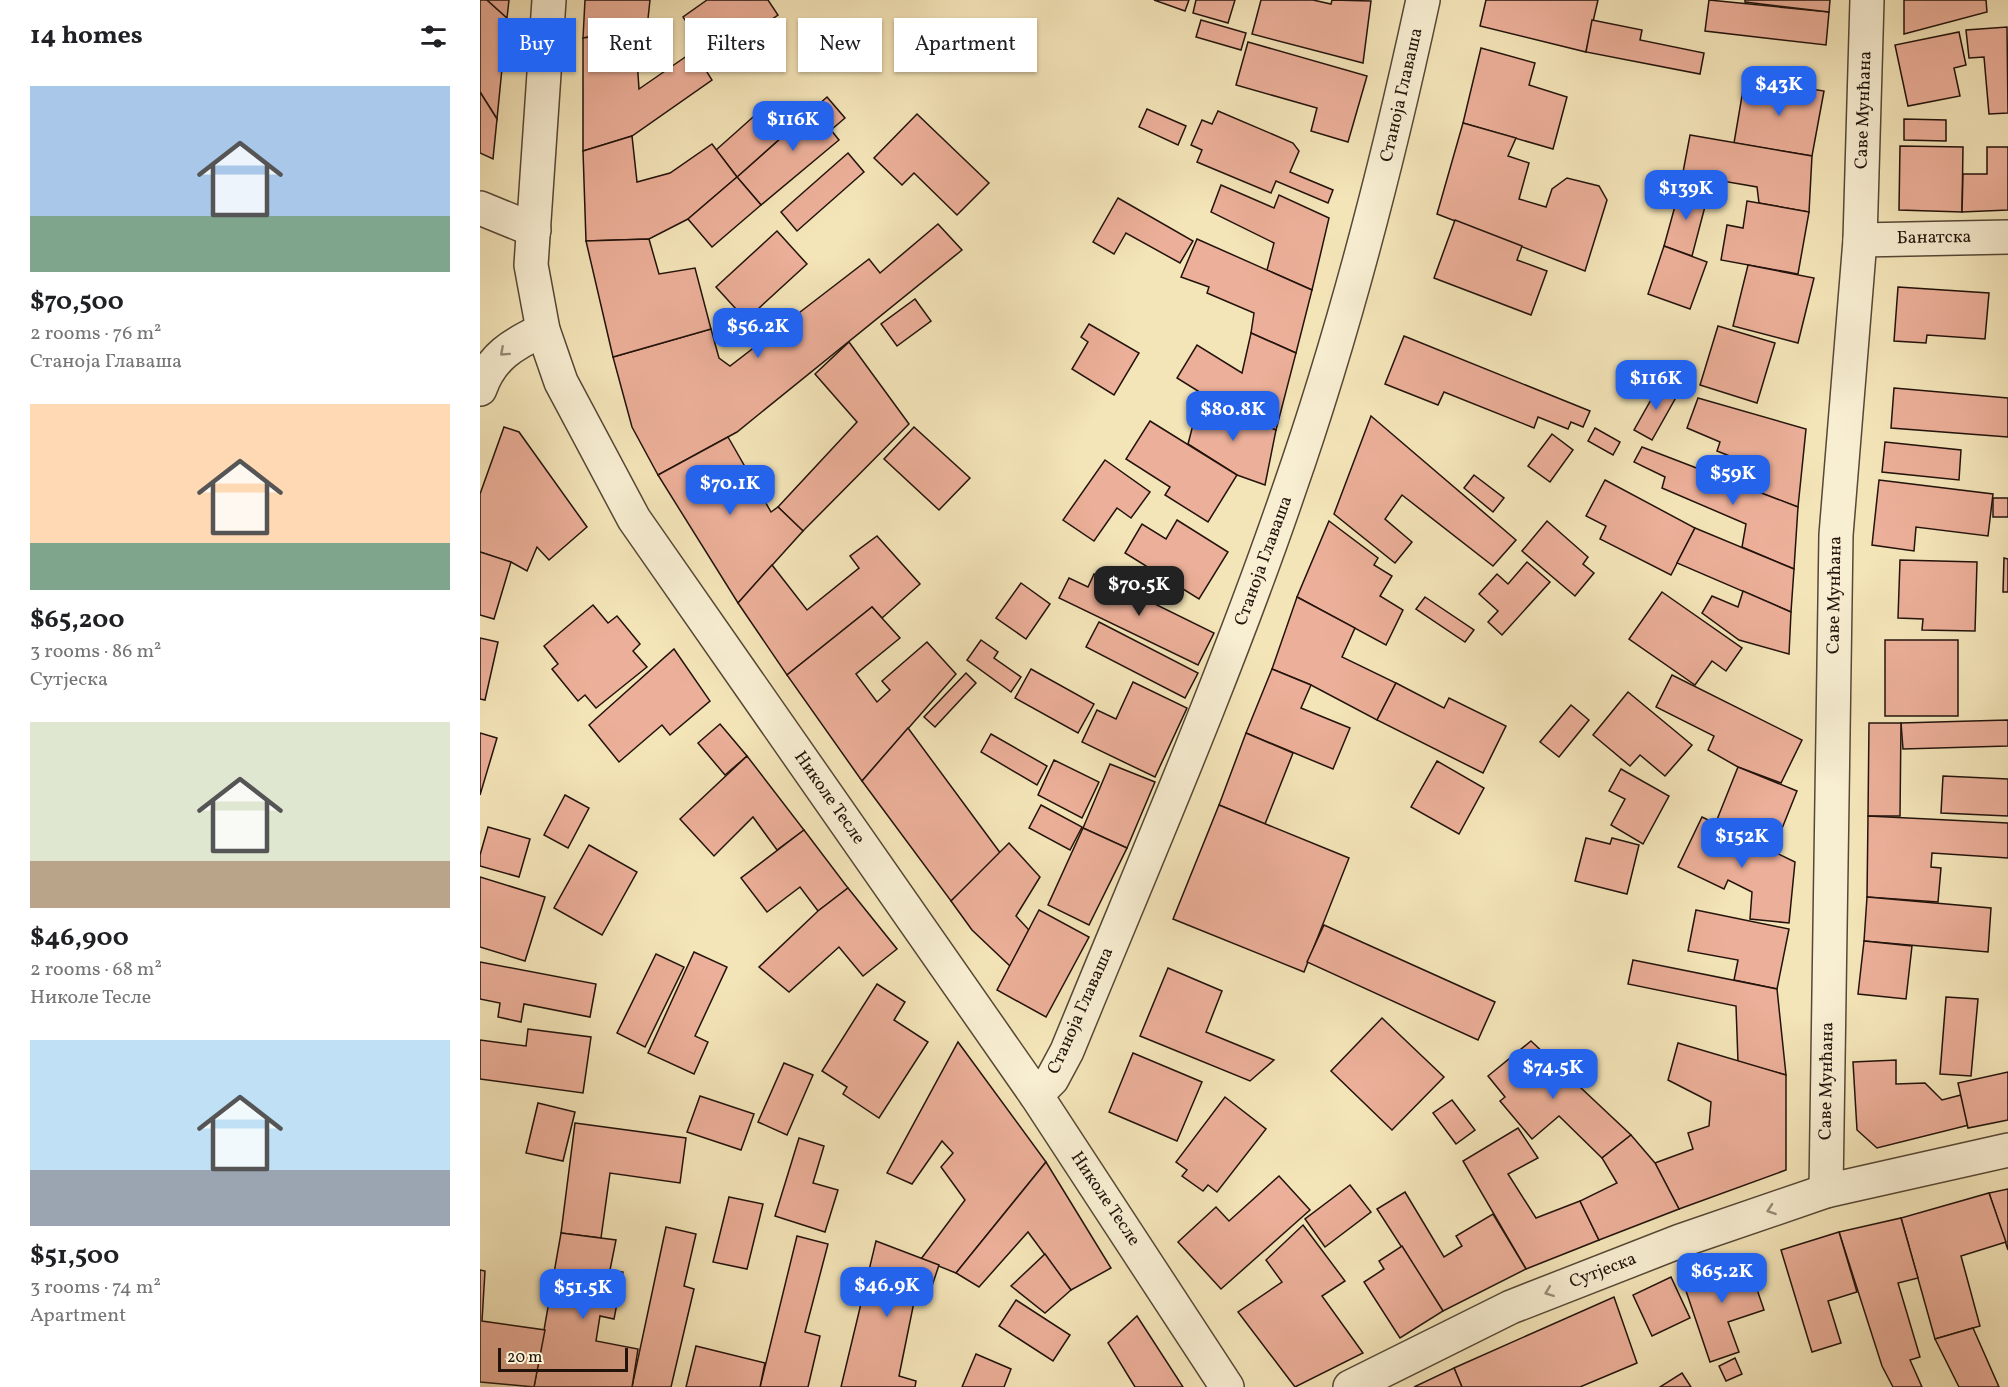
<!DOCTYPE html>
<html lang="en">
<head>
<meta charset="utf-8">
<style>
  body { margin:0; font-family:Vollkorn,serif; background:#f2f2f2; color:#202124; height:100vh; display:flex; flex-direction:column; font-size:22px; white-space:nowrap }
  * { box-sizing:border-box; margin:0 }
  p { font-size:20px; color:#757577 }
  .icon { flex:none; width:33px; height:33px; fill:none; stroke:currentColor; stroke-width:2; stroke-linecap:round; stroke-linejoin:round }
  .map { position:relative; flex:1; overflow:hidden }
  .details { display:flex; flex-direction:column; background:#fff; width:480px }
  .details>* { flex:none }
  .hud { position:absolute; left:18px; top:18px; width:570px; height:54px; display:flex; gap:12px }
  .scale { position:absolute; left:18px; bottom:15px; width:130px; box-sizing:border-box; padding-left:6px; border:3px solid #22130b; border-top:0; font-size:16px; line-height:21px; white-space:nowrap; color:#22130b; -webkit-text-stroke:4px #f8eed2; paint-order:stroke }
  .price { position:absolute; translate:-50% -51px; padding:0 14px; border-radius:12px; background:#2563eb; color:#fff; font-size:20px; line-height:39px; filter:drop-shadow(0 2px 3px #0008) }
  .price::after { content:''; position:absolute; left:50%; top:36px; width:18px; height:14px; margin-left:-9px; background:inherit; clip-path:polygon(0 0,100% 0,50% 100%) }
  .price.on { background:#222; color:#fff }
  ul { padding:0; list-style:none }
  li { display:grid; align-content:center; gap:12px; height:318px; padding:0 30px }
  li span { display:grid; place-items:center; height:186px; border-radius:0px; color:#555 }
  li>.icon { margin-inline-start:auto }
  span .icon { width:108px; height:108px; fill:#fffc; stroke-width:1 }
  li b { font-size:26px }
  h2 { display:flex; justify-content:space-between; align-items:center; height:72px; padding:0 30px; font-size:26px }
  .pill { padding:0 21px; border-radius:0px; background:#fff; box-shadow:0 2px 4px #0004; font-size:21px; line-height:54px }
  .pill.on { background:#2563eb; color:#fff }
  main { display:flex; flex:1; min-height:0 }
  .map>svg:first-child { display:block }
  .building { fill:#ecaf99; stroke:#22130b; stroke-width:1.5 }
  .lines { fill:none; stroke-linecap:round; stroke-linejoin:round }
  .minor-casing { stroke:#564836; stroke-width:36 }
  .minor { stroke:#f8eed2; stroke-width:33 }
  .oneway { stroke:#988b78 }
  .labels { text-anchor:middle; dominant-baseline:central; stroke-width:5; stroke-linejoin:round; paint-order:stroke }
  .street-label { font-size:18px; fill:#22130b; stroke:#f8eed2 }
</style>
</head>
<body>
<main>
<section class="details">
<h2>14 homes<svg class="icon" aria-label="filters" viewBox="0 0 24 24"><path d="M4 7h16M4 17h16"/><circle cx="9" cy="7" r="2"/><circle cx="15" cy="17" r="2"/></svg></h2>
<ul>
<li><span style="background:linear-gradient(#a9c7e8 70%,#7fa58c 0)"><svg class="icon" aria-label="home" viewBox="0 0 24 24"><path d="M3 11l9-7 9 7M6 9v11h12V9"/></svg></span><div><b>$70,500</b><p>2 rooms · 76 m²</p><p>Станоја Главаша</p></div></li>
<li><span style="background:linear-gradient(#ffd9b3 75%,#7fa58c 0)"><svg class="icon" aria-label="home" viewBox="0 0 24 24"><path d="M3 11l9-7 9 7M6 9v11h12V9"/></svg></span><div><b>$65,200</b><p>3 rooms · 86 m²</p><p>Сутјеска</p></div></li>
<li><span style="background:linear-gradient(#dfe7d0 75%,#b9a48a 0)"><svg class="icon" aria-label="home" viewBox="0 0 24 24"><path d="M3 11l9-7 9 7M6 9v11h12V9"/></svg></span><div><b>$46,900</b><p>2 rooms · 68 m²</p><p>Николе Тесле</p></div></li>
<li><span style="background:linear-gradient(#bfe0f5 70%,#9aa5b1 0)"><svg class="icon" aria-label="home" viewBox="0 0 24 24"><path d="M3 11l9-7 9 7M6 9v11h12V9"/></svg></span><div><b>$51,500</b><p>3 rooms · 74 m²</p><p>Apartment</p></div></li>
</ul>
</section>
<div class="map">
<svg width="1528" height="1387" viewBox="0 0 1528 1387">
  <rect width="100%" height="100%" fill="#f4e5b9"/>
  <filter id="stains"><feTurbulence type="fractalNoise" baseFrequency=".00333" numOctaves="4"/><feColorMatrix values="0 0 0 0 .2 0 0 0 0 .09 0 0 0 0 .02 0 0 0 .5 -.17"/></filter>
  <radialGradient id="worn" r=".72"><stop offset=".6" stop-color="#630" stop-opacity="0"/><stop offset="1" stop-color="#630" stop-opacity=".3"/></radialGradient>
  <g class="building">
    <path d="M0,0H7L27,18L17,119L0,92Z"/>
    <path d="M7,0H29L27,18Z"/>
    <path d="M105,0H170L167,28L103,38Z"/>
    <path d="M227,0H288L298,15L232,60L203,17Z"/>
    <path d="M674,0H709L705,11Z"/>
    <path d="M716,0H755L748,23L713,13Z"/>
    <path d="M781,0H833L851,4L852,0L891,1L883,63L772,34Z"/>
    <path d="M1006,0H1118L1106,52L1000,26Z"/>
    <path d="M1229,0L1349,12L1346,45L1225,31Z"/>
    <path d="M1265,0H1350L1349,12L1265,2Z"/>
    <path d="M1424,0H1506L1507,12L1424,34Z"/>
    <path d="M721,20L766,33L761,50L716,37Z"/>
    <path d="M1112,20L1162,30L1160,40L1224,53L1220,74L1106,52Z"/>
    <path d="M1527,27L1528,113L1509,114L1504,57L1489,58L1486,30Z"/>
    <path d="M155,30L159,89L214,51L232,80L152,136L103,151V38Z"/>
    <path d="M1479,32L1486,65L1474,68L1480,96L1428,106L1415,45Z"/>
    <path d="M768,42L887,76L868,142L831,131L837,108L756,85Z"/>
    <path d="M1001,48L1055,63L1049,85L1087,97L1073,149L983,123Z"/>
    <path d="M1265,78L1344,91L1332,156L1254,143Z"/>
    <path d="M0,92L17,119L13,159L0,153Z"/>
    <path d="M347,97L365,118L351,130L359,140L281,205L257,177Z"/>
    <path d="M282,109L303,136L257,177L236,150Z"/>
    <path d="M667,109L706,126L698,145L659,127Z"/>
    <path d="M738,111L813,143L819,151L810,172L853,190L848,203L796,181L791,193L717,162L722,150L711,145L722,120L732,124Z"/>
    <path d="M437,114L509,183L477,215L434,173L422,185L394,158Z"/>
    <path d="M1424,119L1466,120V141L1424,140Z"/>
    <path d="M983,123L1036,138L1028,156L1049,163L1039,199L1066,207L1072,189L1087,178L1119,186L1127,200L1105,271L957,214Z"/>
    <path d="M1210,135L1332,156L1329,212L1279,203L1277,187L1231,179L1228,195L1200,188Z"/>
    <path d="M152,136L157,182L190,173L232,144L257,177L208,219L169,239L106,241L103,151Z"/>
    <path d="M1420,146L1483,147L1482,212L1419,210Z"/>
    <path d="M1507,147H1528V210L1482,212L1483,174H1507Z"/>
    <path d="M368,153L384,172L317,231L301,212Z"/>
    <path d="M257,177L281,205L232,247L208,219Z"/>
    <path d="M741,185L794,208L799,195L849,218L832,290L787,270L794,243L731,212Z"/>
    <path d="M1200,188L1228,195L1212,256L1184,246Z"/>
    <path d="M638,198L713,241L700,263L646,233L634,254L613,242Z"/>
    <path d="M1267,201L1329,212L1318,274L1241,260L1247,225L1263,228Z"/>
    <path d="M975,220L1042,246L1037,260L1067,271L1051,315L954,278Z"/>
    <path d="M458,224L482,250L257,432L178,475L152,427L133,357L231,329L239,358L250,366L389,259L400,273Z"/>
    <path d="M297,231L327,264L266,320L236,287Z"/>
    <path d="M169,239L179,274L215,268L231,329L133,357L106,241Z"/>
    <path d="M717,239L832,290L816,353L771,333L774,313L727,293L729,287L701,277Z"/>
    <path d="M1184,246L1227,262L1210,309L1168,294Z"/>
    <path d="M1268,265L1334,278L1318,343L1253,326Z"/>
    <path d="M1418,287L1509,293L1505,339L1447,335L1446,343L1414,341Z"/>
    <path d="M435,299L451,321L417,346L401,324Z"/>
    <path d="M609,324L659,353L634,395L592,369L608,342L601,337Z"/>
    <path d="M1238,326L1295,343L1277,403L1220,385Z"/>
    <path d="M771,333L816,353L796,430L758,416L697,378L717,345L762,373Z"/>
    <path d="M924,336L1110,411L1103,427L1091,422L1088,429L1058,417L1054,428L964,392L958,405L905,384Z"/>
    <path d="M369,342L429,424L323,531L298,507L377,422L335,374Z"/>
    <path d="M1181,382L1199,392L1172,440L1154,430Z"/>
    <path d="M1414,388L1528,398V437L1411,428Z"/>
    <path d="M1218,398L1326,429L1318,507L1269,489L1270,464L1237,451L1240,442L1207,428Z"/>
    <path d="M719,402L796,430L785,485L757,475L708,444Z"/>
    <path d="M891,416L1036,540L1013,566L922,495L905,519L932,542L915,563L854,514Z"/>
    <path d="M670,421L757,475L728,522L685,495L690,487L646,459Z"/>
    <path d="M24,427L39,432L107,527L69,560L57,547L47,571L31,562L0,552V494Z"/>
    <path d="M434,427L490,478L459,510L404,459Z"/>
    <path d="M1115,428L1140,442L1133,455L1108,441Z"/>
    <path d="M1072,434L1093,450L1070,482L1048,466Z"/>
    <path d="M248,437L291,512L298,507L323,531L258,603L178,475Z"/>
    <path d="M1405,442L1481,450L1479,480L1402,472Z"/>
    <path d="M1162,447L1318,507L1314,569L1262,547L1266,524L1182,488L1185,477L1154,462Z"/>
    <path d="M625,460L670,492L651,518L637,508L614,541L583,520Z"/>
    <path d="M994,475L1024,498L1013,512L984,488Z"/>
    <path d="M1125,480L1215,528L1191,575L1120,539L1126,526L1106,516Z"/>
    <path d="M1399,480L1513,494L1508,536L1436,527L1434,551L1392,545Z"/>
    <rect x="1513" y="498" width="15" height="19"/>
    <path d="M697,520L748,552L719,599L645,553L662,524L686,539Z"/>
    <path d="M849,521L898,558L894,565L912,576L900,596L923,610L906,645L817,597Z"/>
    <path d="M1067,521L1108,557L1103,564L1114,573L1095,596L1042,551Z"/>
    <path d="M1215,528L1314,569L1311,612L1197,563Z"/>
    <path d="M397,536L440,584L402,618L392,607L307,675L258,603L292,565L327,610L379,568L370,556Z"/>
    <path d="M0,552L31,562L14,619L0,615Z"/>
    <path d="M1524,558L1528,559V592H1523Z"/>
    <path d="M1420,560L1497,562L1495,631L1442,630L1443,619L1418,618Z"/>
    <path d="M1047,562L1070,582L1022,635L1008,622L1018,611L999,594L1017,574L1028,584Z"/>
    <path d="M614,574L734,633L718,665L579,598L589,578L608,587Z"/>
    <path d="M541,583L570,604L546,639L516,618Z"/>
    <path d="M1263,591L1311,612L1309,654L1259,640L1222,613L1232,596L1258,607Z"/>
    <path d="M1182,592L1262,648L1246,671L1232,661L1215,685L1149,639Z"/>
    <path d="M817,597L875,628L862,657L916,683L897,720L831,685L792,669Z"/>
    <path d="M945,597L994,630L985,642L936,609Z"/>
    <path d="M113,605L128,623L137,616L160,644L153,651L167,667L116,708L105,695L98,701L72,669L78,664L64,646Z"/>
    <path d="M392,607L420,638L376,674L397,702L410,690L402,681L447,642L476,674L382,781L307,675Z"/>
    <path d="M619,622L718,673L705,698L606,647Z"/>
    <path d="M0,638L18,642L5,700L0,699Z"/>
    <path d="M501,640L518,652L514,658L541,677L531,692L487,660Z"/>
    <rect x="1405" y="640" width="73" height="76"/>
    <path d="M194,649L230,701L190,735L182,725L139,762L109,725Z"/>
    <path d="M551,669L614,704L598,733L535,698Z"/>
    <path d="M792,669L831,685L821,708L870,728L853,769L766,733Z"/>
    <path d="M486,673L496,683L455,727L444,717Z"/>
    <path d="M1192,675L1322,740L1301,783L1258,767L1228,750L1234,736L1176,707Z"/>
    <path d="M653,682L707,708L675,777L602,742L617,710L636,719Z"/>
    <path d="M916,683L964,708L969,698L1026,726L1003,773L897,720Z"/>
    <path d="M1148,692L1212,745L1185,776L1160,755L1150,766L1113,735Z"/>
    <path d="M1091,705L1109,720L1079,757L1060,742Z"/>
    <path d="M1528,720V746L1423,749L1421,723Z"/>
    <path d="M1389,723H1421L1420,816H1388Z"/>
    <path d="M240,724L267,756L245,775L218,743Z"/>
    <path d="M428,728L521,854L471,901L382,781Z"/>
    <path d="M0,733L17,738L0,795Z"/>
    <path d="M766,733L813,753L785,824L739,805Z"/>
    <path d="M511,734L567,766L557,785L501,752Z"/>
    <path d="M267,756L324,830L297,850L273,817L234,856L200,819Z"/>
    <path d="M574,760L619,782L602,818L558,795Z"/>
    <path d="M957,761L1004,788L979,834L931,807Z"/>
    <path d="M630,764L675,782L647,848L603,828Z"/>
    <path d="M1258,767L1317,791L1295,846L1236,822Z"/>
    <path d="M1141,769L1189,796L1163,844L1131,825L1145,799L1129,791Z"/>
    <path d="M1463,776L1528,779V816L1461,813Z"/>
    <path d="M85,795L109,808L88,848L64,835Z"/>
    <path d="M561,805L602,827L590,850L549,828Z"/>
    <path d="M739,805L869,858L824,972L693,919Z"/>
    <path d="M1388,816L1528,823V858L1452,853L1451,867L1461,868L1458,902L1387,897Z"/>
    <path d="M1222,817L1315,862L1309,923L1270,919L1272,892L1248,880L1244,889L1198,867Z"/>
    <path d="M8,827L50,839L39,877L0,866V855Z"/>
    <path d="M603,828L647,848L609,925L568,905Z"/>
    <path d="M324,830L368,888L338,911L320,887L287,912L261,878Z"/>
    <path d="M1106,838L1130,844L1132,838L1159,845L1147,894L1095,881Z"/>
    <path d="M529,843L560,877L536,916L549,930L530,966L492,930L471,901Z"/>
    <path d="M109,845L157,872L122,935L74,908Z"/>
    <path d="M0,877L65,897L45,961L0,947Z"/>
    <path d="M368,888L417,949L383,976L359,947L309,992L279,967L338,911Z"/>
    <path d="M1387,897L1511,908L1508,952L1384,941Z"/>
    <path d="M559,910L609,937L566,1017L517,990Z"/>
    <path d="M1216,910L1309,929L1297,989L1254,980L1258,960L1208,951Z"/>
    <path d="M844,925L1015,1002L998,1040L827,962Z"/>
    <path d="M1384,941L1432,946L1426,999L1378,994Z"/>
    <path d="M214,952L247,967L215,1036L228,1042L214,1074L168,1053Z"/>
    <path d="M176,954L204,967L165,1047L137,1033Z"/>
    <path d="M1153,960L1297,989L1306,1075L1258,1062L1256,1006L1148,984Z"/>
    <path d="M0,962L116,984L110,1017L44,1004L41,1022L18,1017L20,1003L0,999Z"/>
    <path d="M688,968L742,991L726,1032L794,1060L770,1081L660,1036Z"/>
    <path d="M397,984L425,1002L414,1020L448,1042L399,1118L363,1094L367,1087L342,1071Z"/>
    <path d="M1466,997L1498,999L1491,1076L1460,1074Z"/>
    <path d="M902,1018L964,1077L912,1130L851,1071Z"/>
    <path d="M48,1029L111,1037L103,1093L0,1079V1040L46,1046Z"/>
    <path d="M1051,1041L1151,1135L1122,1158L1079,1116L1052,1139L1020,1101L1025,1097L1008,1076Z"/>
    <path d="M478,1042L566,1162L476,1273L441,1259L485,1200L461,1167L473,1153L462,1141L432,1184L407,1173Z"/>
    <path d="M1198,1043L1306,1075V1170L1199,1209L1175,1163L1213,1149L1208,1133L1229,1126L1231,1102L1188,1080Z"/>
    <path d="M653,1053L722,1082L697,1141L629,1112Z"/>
    <path d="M1416,1060V1084L1445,1083L1462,1100L1481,1095L1489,1125L1397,1148L1377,1130L1373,1062Z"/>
    <path d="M304,1063L333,1075L307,1135L278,1122Z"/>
    <path d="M1528,1072V1120L1488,1128L1478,1083Z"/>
    <path d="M220,1096L274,1114L261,1150L207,1132Z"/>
    <path d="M745,1097L786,1129L737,1192L728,1185L723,1191L702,1176L707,1170L696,1162Z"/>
    <path d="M972,1100L995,1130L976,1144L953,1113Z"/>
    <path d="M58,1103L95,1112L83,1161L46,1153Z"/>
    <path d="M95,1123L206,1138L200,1183L130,1173L121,1238L81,1233Z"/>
    <path d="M1038,1128L1058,1158L1028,1174L1056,1218L1100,1201L1119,1240L1046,1269L983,1161Z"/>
    <path d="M1151,1135L1175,1163L1199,1209L1119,1240L1100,1201L1137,1183L1122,1158Z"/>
    <path d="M319,1138L344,1146L333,1183L358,1190L345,1232L295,1216Z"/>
    <path d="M566,1162L631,1268L591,1290L548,1232L499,1287L476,1273Z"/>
    <path d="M799,1176L830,1210L741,1289L698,1242L736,1207L749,1221Z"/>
    <path d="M870,1185L891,1212L845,1247L825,1219Z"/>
    <path d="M1528,1189V1250L1509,1193Z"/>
    <path d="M925,1192L964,1257L982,1246L976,1236L1013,1214L1046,1269L963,1311L897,1209Z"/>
    <path d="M1509,1193L1526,1242L1481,1256L1500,1326L1455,1339L1421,1218Z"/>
    <path d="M249,1197L283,1204L267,1269L233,1262Z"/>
    <path d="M1421,1218L1438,1278L1418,1283L1440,1357L1430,1360L1442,1387H1413L1402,1366L1359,1232Z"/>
    <path d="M823,1225L865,1281L842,1296L883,1353L815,1387L758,1312L802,1282L786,1260Z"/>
    <path d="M186,1227L216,1234L204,1286L214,1289L191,1387H152Z"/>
    <path d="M1359,1232L1377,1292L1348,1301L1361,1343L1332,1352L1301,1250Z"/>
    <path d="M81,1233L136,1240L130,1270L143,1272L134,1319L120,1316L116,1341L158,1349L152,1387H54Z"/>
    <path d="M317,1236L348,1244L325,1332L340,1336L328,1387H280Z"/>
    <path d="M396,1241L459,1265L448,1298L435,1297L419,1376L436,1381L435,1387H361Z"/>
    <path d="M922,1246L963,1311L920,1338L884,1282L904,1269L899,1261Z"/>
    <path d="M565,1254L591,1290L565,1313L531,1286Z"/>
    <path d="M1266,1257L1284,1310L1248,1322L1259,1352L1230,1362L1202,1279Z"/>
    <path d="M0,1270L5,1271L2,1321L65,1330L54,1387L0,1382Z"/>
    <path d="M1191,1277L1210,1318L1172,1336L1153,1295Z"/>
    <path d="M1134,1297L1157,1363L1100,1387H982L974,1368Z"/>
    <path d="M536,1300L590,1335L573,1361L519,1326Z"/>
    <path d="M657,1316L703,1387H655L628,1343Z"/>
    <path d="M1493,1328L1519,1387H1479L1455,1339Z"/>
    <path d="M216,1346L285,1363L280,1387H206Z"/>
    <path d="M496,1354L531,1369L524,1387H482Z"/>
    <path d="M1255,1358L1262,1374L1246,1381L1239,1366Z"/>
    <path d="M974,1368L982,1387H934Z"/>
    <path d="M1202,1373L1211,1387H1180Z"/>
  </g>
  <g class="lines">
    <g class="minor-casing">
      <g id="minor">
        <path d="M69,0L51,265L63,330L81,382L154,519L556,1095L747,1387"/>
        <path d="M0,208L54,230"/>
        <path d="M1380,240L1528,237"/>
        <path d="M0,389C11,357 33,344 63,330"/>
        <path d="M556,1095L572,1079L587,1051C663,865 744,680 809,490C865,330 907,166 943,0"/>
        <path d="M1346,1191L1356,535L1380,240L1387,0"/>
        <path d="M870,1387L1031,1307L1200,1241L1346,1191L1528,1150"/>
      </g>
    </g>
    <use href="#minor" class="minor"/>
  </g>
  <defs><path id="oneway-chevron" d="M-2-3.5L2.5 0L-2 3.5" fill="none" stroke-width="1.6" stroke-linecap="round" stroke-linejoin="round" transform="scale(1.5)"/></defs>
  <g class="oneway">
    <use href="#oneway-chevron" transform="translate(24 352) rotate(138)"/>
    <use href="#oneway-chevron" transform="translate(1291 1210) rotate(161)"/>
    <use href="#oneway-chevron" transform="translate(1069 1292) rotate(159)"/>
  </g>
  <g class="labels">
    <g class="street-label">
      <text transform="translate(922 95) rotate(-77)">Станоја Главаша</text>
      <text transform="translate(1384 110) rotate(-88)">Саве Мунћана</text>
      <text transform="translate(1454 238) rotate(-1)">Банатска</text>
      <text transform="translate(784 561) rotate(-70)">Станоја Главаша</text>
      <text transform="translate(1355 595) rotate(-89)">Саве Мунћана</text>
      <text transform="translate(349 798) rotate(55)">Николе Тесле</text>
      <text transform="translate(601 1011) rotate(-66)">Станоја Главаша</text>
      <text transform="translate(1347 1081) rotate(-89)">Саве Мунћана</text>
      <text transform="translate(625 1199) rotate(56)">Николе Тесле</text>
      <text transform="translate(1123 1271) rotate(-21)">Сутјеска</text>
    </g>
  </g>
  <rect width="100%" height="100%" filter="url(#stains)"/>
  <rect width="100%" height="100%" fill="url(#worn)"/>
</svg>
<div class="scale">20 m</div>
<b class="price" style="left:1299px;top:117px">$43K</b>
<b class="price" style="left:313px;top:152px">$116K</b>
<b class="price" style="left:1206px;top:221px">$139K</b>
<b class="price" style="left:278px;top:359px">$56.2K</b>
<b class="price" style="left:1176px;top:411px">$116K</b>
<b class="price" style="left:753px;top:442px">$80.8K</b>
<b class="price" style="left:1253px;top:506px">$59K</b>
<b class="price" style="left:250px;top:516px">$70.1K</b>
<b class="price on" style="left:659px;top:617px">$70.5K</b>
<b class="price" style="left:1262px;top:869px">$152K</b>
<b class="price" style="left:1073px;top:1100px">$74.5K</b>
<b class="price" style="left:1242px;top:1304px">$65.2K</b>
<b class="price" style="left:407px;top:1318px">$46.9K</b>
<b class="price" style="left:103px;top:1320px">$51.5K</b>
<div class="hud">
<a class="pill on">Buy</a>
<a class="pill">Rent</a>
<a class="pill">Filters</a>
<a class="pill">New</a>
<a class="pill">Apartment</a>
</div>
</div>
</main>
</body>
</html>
